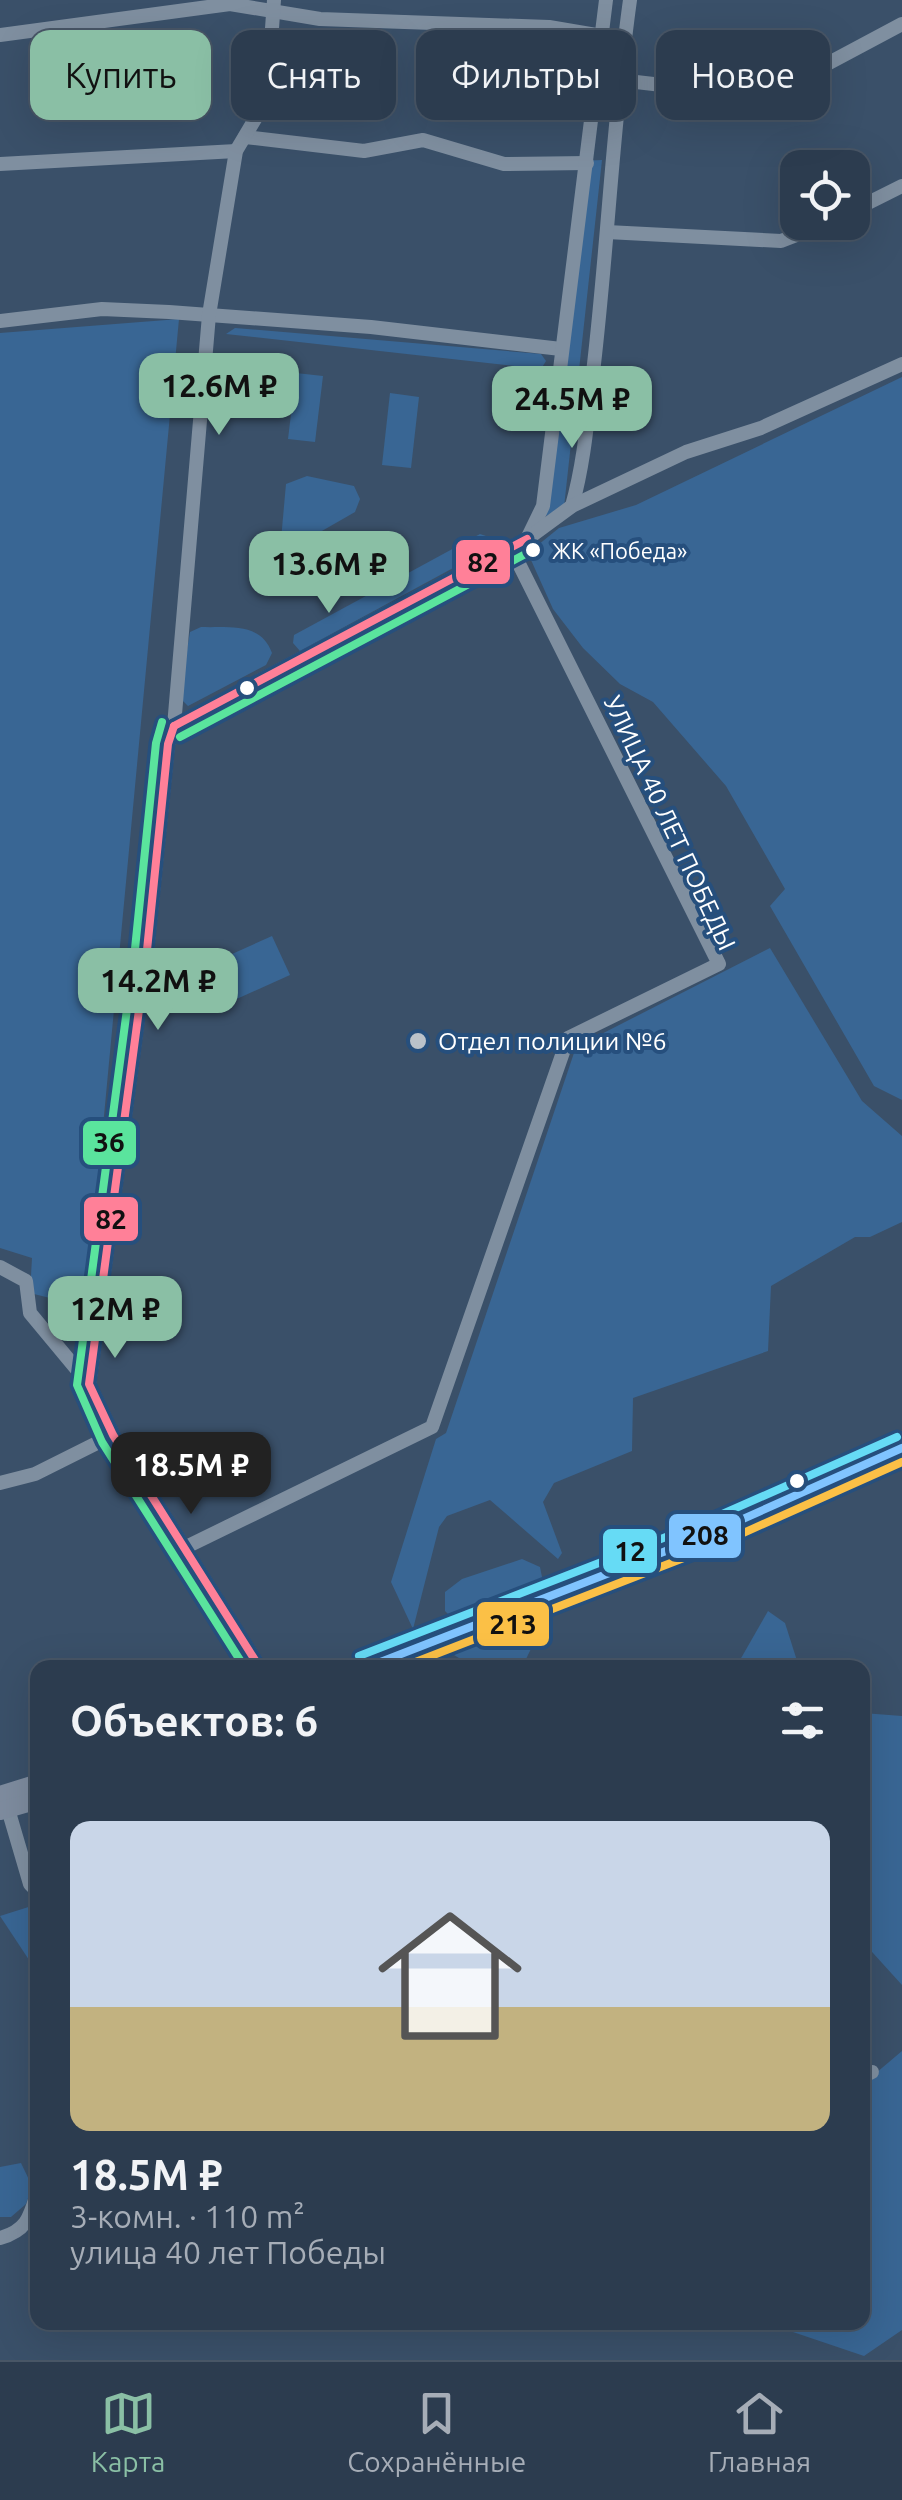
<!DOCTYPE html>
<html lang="ru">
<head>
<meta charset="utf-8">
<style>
  body { margin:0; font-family:Ubuntu,sans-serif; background:#344356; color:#f1f3f6; height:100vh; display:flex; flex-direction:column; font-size:38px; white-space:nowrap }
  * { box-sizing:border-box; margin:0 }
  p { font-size:32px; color:#a6adb7 }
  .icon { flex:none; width:55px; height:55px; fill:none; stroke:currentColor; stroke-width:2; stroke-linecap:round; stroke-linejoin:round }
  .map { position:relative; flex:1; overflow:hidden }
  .details { position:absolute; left:30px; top:1660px; width:840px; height:670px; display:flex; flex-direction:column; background:#2c3c4f; border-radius:20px; box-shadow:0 10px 40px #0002,0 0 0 2px #485666 }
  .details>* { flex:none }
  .banner { position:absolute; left:30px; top:30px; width:842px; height:90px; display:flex; gap:20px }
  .fabs { position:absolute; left:780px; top:150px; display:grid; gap:20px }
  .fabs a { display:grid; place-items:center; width:90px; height:90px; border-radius:20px; background:#2c3c4f; box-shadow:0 10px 40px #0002,0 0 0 2px #485666; font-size:50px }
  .price { position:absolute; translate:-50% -85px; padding:0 22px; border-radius:20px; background:#8abfa5; color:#111; font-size:32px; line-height:65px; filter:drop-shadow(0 2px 5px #0008) }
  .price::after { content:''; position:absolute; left:50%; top:60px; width:30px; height:22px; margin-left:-15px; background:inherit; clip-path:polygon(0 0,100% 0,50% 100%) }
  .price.active { background:#222; color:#fff }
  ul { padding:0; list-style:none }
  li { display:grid; align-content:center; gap:20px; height:530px; padding:0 40px }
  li+li { border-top:2px solid #485666 }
  li span { display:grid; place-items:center; height:310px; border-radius:20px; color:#555 }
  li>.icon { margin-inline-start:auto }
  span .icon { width:180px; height:180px; fill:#fffc; stroke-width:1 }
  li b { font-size:42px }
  h2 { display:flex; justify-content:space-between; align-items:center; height:120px; padding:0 40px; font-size:42px }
  .tag { padding:0 35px; border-radius:20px; background:#2c3c4f; box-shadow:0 10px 40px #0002,0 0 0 2px #485666; font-size:35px; line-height:90px }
  .tag.active { background:#8abfa5; color:#111 }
  .tab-bar { display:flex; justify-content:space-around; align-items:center; height:140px; border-top:2px solid #485666; background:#2c3c4f; font-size:28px; color:#a6adb7 }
  .tab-bar a { display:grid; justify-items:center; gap:5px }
  .tab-bar .active { color:#8abfa5 }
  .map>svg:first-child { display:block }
  .green { fill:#396694 }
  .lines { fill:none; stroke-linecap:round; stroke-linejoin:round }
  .minor { stroke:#7f8fa0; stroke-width:14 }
  .major { stroke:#7e8c9f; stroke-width:18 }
  .bus-1-casing { stroke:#264f7d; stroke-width:15 }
  .bus-2-casing { stroke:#264f7d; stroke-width:15 }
  .bus-3-casing { stroke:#264f7d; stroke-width:15 }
  .bus-4-casing { stroke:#264f7d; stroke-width:15 }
  .bus-5-casing { stroke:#264f7d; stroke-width:15 }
  .bus-1 { stroke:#ff8098; stroke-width:8 }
  .bus-2 { stroke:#5ae49d; stroke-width:8 }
  .bus-3 { stroke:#66dbf5; stroke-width:8 }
  .bus-4 { stroke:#80c4ff; stroke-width:8 }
  .bus-5 { stroke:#fbc046; stroke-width:8 }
  .bus-dot { fill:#fff; stroke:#264f7d; stroke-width:4 }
  .poi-dot { fill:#bac2ca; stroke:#264f7d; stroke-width:4 }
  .labels { text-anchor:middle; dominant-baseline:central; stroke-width:8; stroke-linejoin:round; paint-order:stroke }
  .bus-label { font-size:22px; fill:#fff; stroke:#264f7d; text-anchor:start }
  .street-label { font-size:25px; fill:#fff; stroke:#264f7d }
  .poi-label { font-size:25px; fill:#fff; stroke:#264f7d; text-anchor:start }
  .line-badge { stroke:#264f7d; stroke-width:4 }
  .pale-badge-label { font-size:28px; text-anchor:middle; font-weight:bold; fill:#111 }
</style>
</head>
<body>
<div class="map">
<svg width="902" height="2360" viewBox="0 0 902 2360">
  <rect width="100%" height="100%" fill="#3a5069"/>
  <g class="green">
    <path d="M602,160L564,507L544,517L580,161Z"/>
    <path d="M179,319L86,1307L30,1293L32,1258L0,1248V333Z"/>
    <path d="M235,328L541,354L546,361L541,369L226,334Z"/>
    <path d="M296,373L323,376L315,442L288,439Z"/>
    <path d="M902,377V1100L874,1086L770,906L785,889L726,786L653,702L620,684L583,648L553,609L531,560L538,545L559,528L636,505Z"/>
    <path d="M390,393L419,397L411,468L382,465Z"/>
    <path d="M307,476L354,486L360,499L355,512L287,551H280L286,484Z"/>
    <path d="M480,534L495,539L490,548L300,651L293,643L294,635Z"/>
    <path d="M201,627C229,628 261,622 272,653L266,665L188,706L179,697L190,632Z"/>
    <path d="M272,936L290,975L210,1011L192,972Z"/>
    <path d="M770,948L862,1101L902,1136V1222L870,1237H855L771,1286L768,1351L633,1398L632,1451L554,1483L543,1502L562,1553L558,1559L490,1500L447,1516L439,1527L413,1629L391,1582L436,1439L446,1433L576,1047Z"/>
    <path d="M522,1559L540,1567L543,1582L449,1615L445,1611V1592L462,1579Z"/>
    <path d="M550,1610L526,1659C500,1669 473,1670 450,1652Z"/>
    <path d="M768,1611L785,1623L799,1667H736Z"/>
    <path d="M863,1713L902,1716V1985L863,1942Z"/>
    <path d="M38,1904V1972H37L0,1916Z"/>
    <path d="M902,2051V2330L864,2356L790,2331L782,2323L862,2322L863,2084Z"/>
    <path d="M21,2163L32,2186L26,2204L11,2217H0V2167Z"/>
  </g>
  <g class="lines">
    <g class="minor">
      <path d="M0,35L230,4L320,19L549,27L602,36"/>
      <path d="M619,80L765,97L902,24"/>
      <path d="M245,137L364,151L423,140L504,164L587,163"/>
      <path d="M0,164L236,151"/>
      <path d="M852,211L902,186"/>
      <path d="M607,232L781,241L830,222"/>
      <path d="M0,321L102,309L169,312L371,327L561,349"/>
      <path d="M572,506C585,460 588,412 594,364C608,243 613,121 630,0"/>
      <path d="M527,539L543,506L606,0"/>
      <path d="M174,726L527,539L572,506L686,452L761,428L902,364"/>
      <path d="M0,1267L26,1281L30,1313L89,1384"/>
      <path d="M0,1483L35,1474L113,1435"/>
      <path d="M184,1548L432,1427L568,1038L719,964L511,548"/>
      <path d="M260,1668L113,1435L89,1384L147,950L168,744L174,726L209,315L236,151L267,99L274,0"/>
      <path d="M8,1809L30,1884L38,1892"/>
      <path d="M862,2077L872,2072"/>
      <path d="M0,2238C28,2230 30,2216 38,2190"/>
    </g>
    <g class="major">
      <path d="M364,1668L707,1535L902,1448"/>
      <path d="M0,1795L38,1783"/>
      <path d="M0,1811L38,1800"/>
    </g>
    <g class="bus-1-casing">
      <g id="bus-1">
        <path d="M174,726L168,744L147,950L89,1384L113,1435L260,1668"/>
        <path d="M174,726L527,539"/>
      </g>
    </g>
    <g class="bus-2-casing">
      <g id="bus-2">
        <path d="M162,722L156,743L135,949L77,1385L102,1442L245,1668"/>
        <path d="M180,737L533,550"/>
      </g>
    </g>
    <g class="bus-3-casing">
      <path id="bus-3" d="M359,1656L702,1523L897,1437"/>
    </g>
    <g class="bus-4-casing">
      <path id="bus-4" d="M365,1668L707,1535L902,1448"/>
    </g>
    <g class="bus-5-casing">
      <path id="bus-5" d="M400,1668L712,1547L902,1462"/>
    </g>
    <use href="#bus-1" class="bus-1"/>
    <use href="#bus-2" class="bus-2"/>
    <use href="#bus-3" class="bus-3"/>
    <use href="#bus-4" class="bus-4"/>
    <use href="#bus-5" class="bus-5"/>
  </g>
  <g class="bus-dot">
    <circle cx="533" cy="550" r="9"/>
    <circle cx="247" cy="688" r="9"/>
    <circle cx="797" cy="1481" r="9"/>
  </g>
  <circle class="poi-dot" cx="418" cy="1041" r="10"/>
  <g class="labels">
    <g class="bus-label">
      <text x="552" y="550">ЖК «Победа»</text>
    </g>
    <g class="street-label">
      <text transform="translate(670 823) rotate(65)">УЛИЦА 40 ЛЕТ ПОБЕДЫ</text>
    </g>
    <g class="poi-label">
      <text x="438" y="1041">Отдел полиции №6</text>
    </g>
  </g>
  <g class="line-badge">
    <rect x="454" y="538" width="58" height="48" rx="10" fill="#ff8098"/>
    <rect x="81" y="1119" width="57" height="48" rx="10" fill="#5ae49d"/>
    <rect x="82" y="1195" width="58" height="48" rx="10" fill="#ff8098"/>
    <rect x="667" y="1512" width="76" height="48" rx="10" fill="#80c4ff"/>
    <rect x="601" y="1527" width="58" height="48" rx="10" fill="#66dbf5"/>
    <rect x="475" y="1600" width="76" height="48" rx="10" fill="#fbc046"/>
  </g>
  <g class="pale-badge-label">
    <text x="483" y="572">82</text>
    <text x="109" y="1152">36</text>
    <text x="111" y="1229">82</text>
    <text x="705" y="1545">208</text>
    <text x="630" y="1561">12</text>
    <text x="513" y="1634">213</text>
  </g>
</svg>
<div class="fabs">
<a><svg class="icon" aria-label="locate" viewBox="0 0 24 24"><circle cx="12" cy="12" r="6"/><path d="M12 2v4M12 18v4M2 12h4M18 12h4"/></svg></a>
</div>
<b class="price" style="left:219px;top:438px">12.6M ₽</b>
<b class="price" style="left:572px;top:451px">24.5M ₽</b>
<b class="price" style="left:329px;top:616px">13.6M ₽</b>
<b class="price" style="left:158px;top:1033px">14.2M ₽</b>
<b class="price" style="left:115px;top:1361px">12M ₽</b>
<b class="price active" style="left:191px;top:1517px">18.5M ₽</b>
<div class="banner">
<a class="tag active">Купить</a>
<a class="tag">Снять</a>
<a class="tag">Фильтры</a>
<a class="tag">Новое</a>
</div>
<section class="details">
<h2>Объектов: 6<svg class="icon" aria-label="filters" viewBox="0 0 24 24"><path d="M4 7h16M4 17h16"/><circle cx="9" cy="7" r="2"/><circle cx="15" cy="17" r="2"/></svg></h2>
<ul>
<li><span style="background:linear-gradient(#c9d6e8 60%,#c2b280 0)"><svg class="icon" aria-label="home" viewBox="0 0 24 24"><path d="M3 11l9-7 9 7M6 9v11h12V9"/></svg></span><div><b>18.5M ₽</b><p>3-комн. · 110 m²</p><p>улица 40 лет Победы</p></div></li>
</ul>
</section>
</div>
<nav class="tab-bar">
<a class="active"><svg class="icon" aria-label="map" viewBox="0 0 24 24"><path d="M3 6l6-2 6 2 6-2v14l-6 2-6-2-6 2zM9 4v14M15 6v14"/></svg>Карта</a>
<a><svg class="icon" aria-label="saved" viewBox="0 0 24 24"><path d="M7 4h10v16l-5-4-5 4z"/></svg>Сохранённые</a>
<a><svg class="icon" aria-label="home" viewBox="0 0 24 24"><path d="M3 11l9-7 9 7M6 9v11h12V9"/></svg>Главная</a>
</nav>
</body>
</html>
